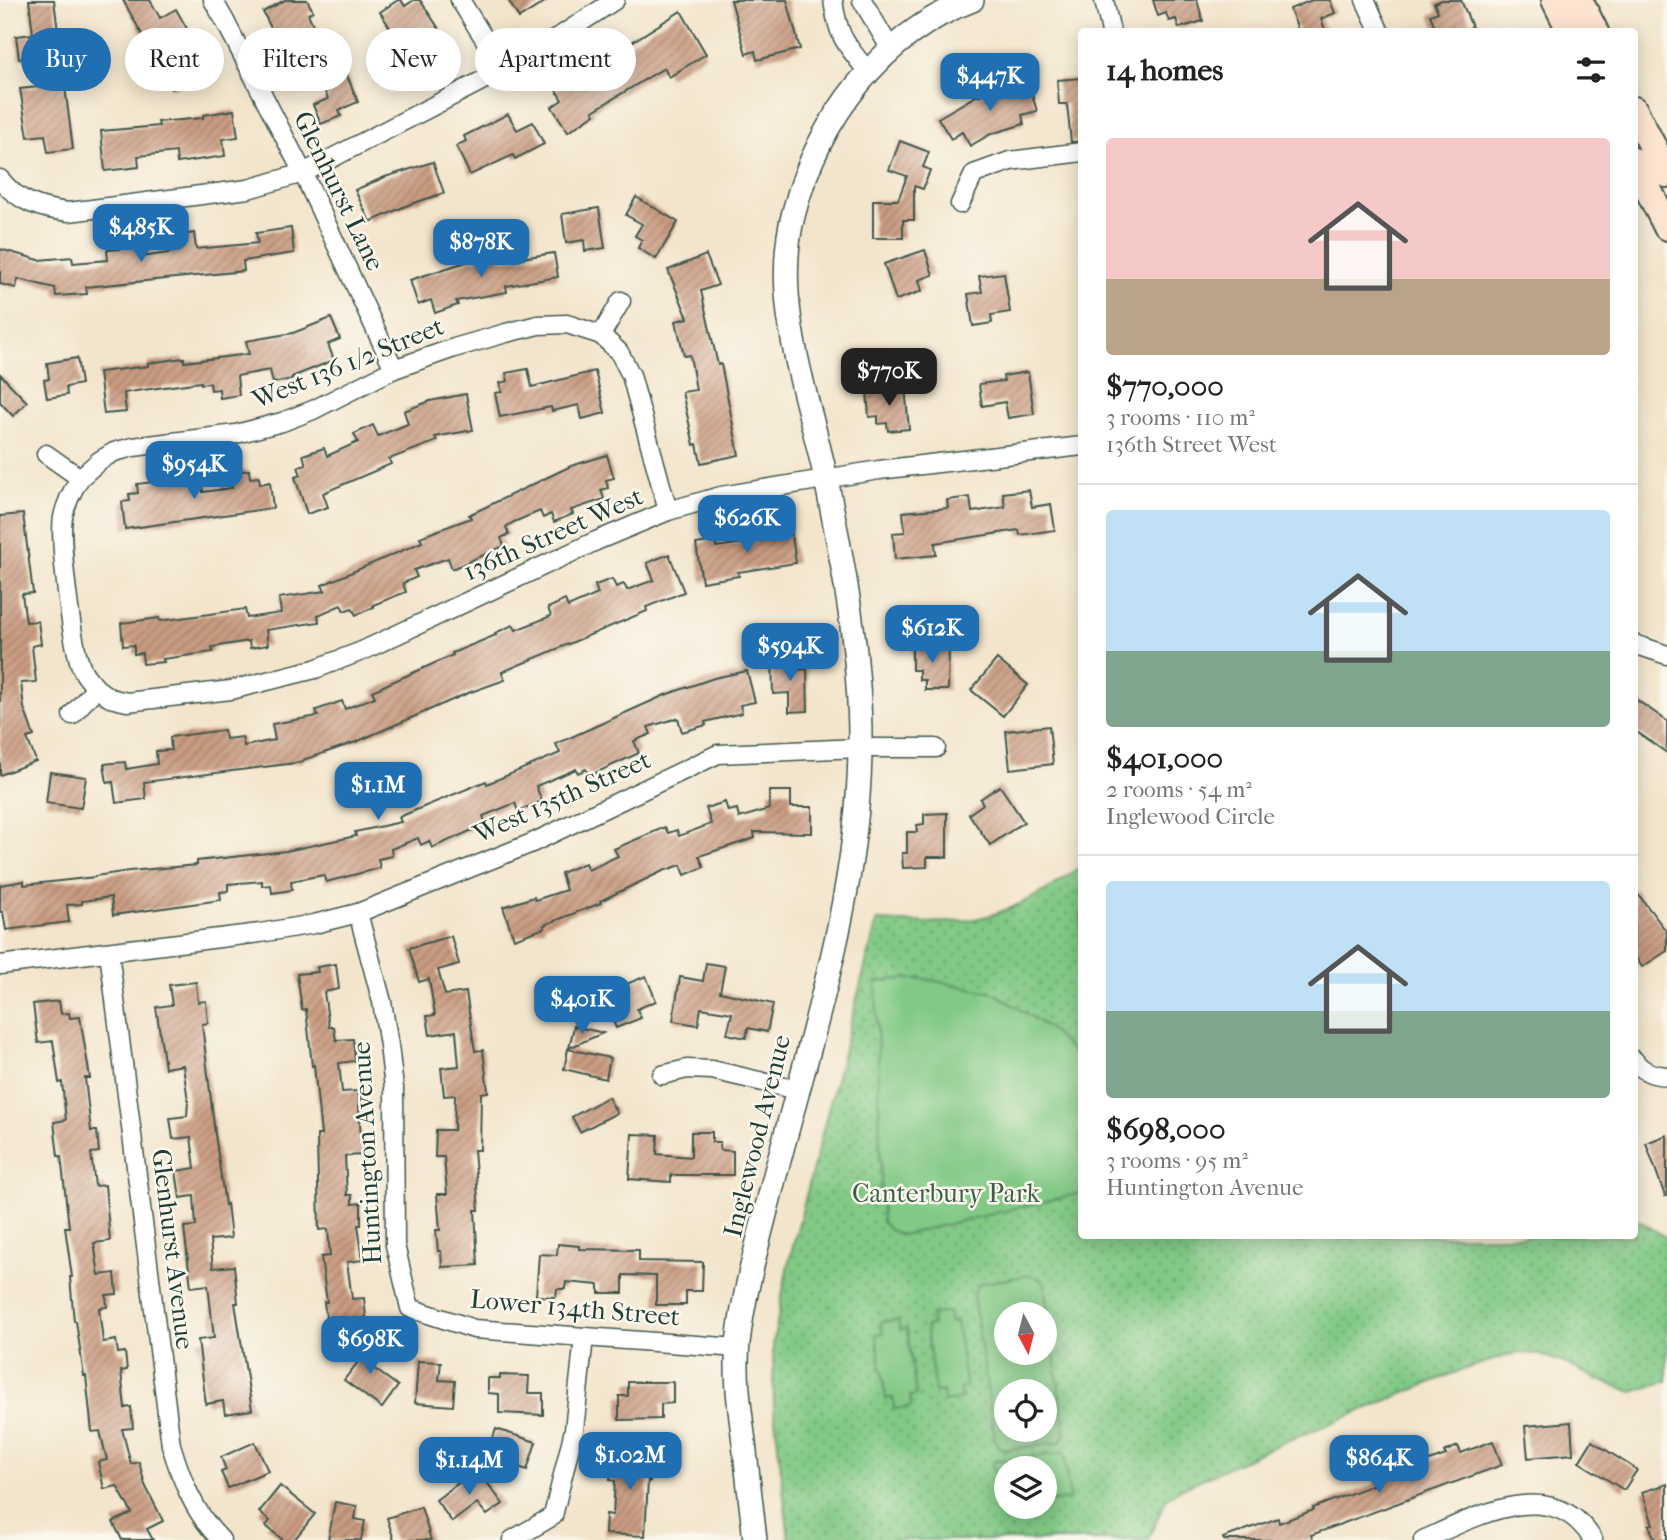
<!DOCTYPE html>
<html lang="en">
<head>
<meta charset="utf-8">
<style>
  body { margin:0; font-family:"IM FELL French Canon",serif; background:#f2f2f2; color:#222; height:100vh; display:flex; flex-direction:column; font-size:26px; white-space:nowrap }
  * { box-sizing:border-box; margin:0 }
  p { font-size:23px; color:#767676 }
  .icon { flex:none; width:38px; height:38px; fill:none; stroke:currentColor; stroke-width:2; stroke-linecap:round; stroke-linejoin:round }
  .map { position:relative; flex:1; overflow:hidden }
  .panel { position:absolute; left:1078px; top:28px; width:560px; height:1211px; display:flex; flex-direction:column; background:#fff; border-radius:7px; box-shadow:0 4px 18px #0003 }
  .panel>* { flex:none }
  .guide { position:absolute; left:21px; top:28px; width:665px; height:63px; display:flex; gap:14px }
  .needle { width:46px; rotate:173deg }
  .buttons { position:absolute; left:994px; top:1302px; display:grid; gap:14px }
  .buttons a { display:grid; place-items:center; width:63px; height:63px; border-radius:50%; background:#fff; box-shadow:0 4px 18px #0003; font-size:35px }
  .price { position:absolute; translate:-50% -60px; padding:0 16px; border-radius:14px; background:#1f6fb2; color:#fff; font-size:23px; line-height:46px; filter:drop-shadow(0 2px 4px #0008) }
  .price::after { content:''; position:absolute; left:50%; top:42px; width:21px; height:16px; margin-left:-10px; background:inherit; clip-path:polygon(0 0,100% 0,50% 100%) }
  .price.active { background:#222; color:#fff }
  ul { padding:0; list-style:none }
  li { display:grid; align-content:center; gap:14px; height:371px; padding:0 28px }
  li+li { border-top:2px solid #e0e0e0 }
  li span { display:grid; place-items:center; height:217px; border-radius:7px; color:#555 }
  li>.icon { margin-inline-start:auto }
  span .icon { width:126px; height:126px; fill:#fffc; stroke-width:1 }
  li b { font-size:30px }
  h2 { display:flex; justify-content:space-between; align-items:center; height:84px; padding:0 28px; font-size:30px }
  .chip { padding:0 24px; border-radius:32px; background:#fff; box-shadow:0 4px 18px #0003; font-size:24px; line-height:63px }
  .chip.active { background:#1f6fb2; color:#fff }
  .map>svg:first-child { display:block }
  .park { fill:url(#park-dots); stroke:#50835c; stroke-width:2; fill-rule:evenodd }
  .pitch { fill:#81c985; stroke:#50835c; stroke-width:2; fill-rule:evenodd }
  .building { fill:url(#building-hatch) }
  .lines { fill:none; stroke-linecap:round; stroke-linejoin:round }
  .minor-casing { stroke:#3f564b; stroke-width:21 }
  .tertiary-casing { stroke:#3f564b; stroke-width:26 }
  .secondary-casing { stroke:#3f564b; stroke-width:30 }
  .minor { stroke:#fff; stroke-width:18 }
  .tertiary { stroke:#fff; stroke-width:23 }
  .secondary { stroke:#fde4d1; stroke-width:26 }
  .labels { text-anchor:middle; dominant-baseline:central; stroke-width:5; stroke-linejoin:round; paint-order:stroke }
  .street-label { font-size:26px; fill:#1f3d34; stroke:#fbf7ec }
  .park-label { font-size:26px; fill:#386048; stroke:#fbf7ec }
</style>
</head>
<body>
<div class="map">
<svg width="1667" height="1540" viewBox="0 0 1667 1540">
  <defs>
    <pattern id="park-dots" width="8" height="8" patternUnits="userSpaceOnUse" patternTransform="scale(1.75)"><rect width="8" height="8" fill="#81c985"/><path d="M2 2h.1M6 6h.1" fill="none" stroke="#69a46e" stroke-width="1.8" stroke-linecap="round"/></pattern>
    <pattern id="building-hatch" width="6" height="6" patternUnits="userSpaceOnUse" patternTransform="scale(1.75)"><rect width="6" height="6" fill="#ca9b81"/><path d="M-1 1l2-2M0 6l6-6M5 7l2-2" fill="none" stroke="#a3806a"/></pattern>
  </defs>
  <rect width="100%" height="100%" fill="#fbf7ec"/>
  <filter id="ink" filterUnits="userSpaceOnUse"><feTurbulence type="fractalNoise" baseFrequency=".0143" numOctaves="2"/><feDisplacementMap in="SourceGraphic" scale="14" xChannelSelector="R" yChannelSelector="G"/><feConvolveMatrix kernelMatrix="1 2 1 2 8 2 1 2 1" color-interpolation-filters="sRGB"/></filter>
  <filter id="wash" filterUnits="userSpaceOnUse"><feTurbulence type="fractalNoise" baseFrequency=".00686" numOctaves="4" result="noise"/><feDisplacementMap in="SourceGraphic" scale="28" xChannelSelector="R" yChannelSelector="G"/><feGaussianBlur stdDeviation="1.57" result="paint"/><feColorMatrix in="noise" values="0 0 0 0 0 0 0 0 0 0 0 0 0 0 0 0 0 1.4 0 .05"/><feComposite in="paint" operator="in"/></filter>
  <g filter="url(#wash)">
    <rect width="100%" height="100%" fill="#f3e5cc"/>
    <path class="park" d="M1081,866L1082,1236H1634L1635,1218L1667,1238V1381L1633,1392L1596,1379L1565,1363L1537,1354L1519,1353L1502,1357L1459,1371L1272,1447L1182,1488L1166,1499L1148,1540H789L774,1410L773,1344L787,1269L877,921C909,922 944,925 975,919C1012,912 1052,889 1081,866ZM1006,1314H1045V1353H1006ZM1006,1391H1045V1430H1006ZM1006,1468H1045V1507H1006Z"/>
    <g class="pitch">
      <path d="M900,979H925L994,993L1047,1027L1081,1060V1193L902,1235L889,1230L882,1222L876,982Z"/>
      <path d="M1032,1275L1044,1282L1045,1289L1065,1435L1061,1442L1004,1450L998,1446L995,1440L973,1295L976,1288L982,1283ZM1006,1314H1045V1353H1006ZM1045,1391V1430H1006V1391Z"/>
      <path d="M948,1312L950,1323L956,1322L966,1387L960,1388L961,1399L944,1402L943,1391L935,1392L926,1326L933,1325L931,1315Z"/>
      <path d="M898,1320L900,1330L907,1329L916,1395L910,1396L911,1407L894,1409L893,1398L886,1399L876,1334L883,1333L881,1322Z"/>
      <path d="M1064,1453L1070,1499L1045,1502V1468H1006V1507H1001L993,1461Z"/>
    </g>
    <g id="blocks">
      <g class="building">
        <path d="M29,0H54L73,149L48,152L45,135L28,137L20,89L38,87L35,57L19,59L16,36L33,34Z"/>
        <path d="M123,0H150L160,18L176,9L200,52L186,60L195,77L172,89Z"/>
        <path d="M285,0H307L313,11L308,14L337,76L346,73L358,102L339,110L341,116L321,124L313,105L328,99L313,64L304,68L299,58L290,62L276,31L273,32L263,12Z"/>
        <path d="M398,0H401L405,6L414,0H420L447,41L437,47L445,59L422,74L418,65L414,66L380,12Z"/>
        <path d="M508,0H548L519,18Z"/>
        <path d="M731,0H787L800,49L757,60L755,51L746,54Z"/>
        <path d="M1153,0H1197L1203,21L1179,28L1176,19L1169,21L1166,13L1158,16Z"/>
        <path d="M1312,0H1330L1335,13L1321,19L1326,32H1299L1290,9Z"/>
        <path d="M1442,0H1461L1472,27L1462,32H1437L1430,15L1438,12L1434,3Z"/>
        <path d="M681,11L706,54L669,77L664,68L593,111L595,114L568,132L552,107L562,100L556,90Z"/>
        <path d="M1082,78V141L1071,142L1067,104H1059L1057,80Z"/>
        <path d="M1028,81L1037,111L1022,115L1024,124L991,134L970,146L962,132L951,139L938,118L976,96Z"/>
        <path d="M234,110L238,137L223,139L225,156L177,163L176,152L138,156L139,167L105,171L101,131L159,126L158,122L203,118V115Z"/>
        <path d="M508,114L517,130L533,122L544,144L515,159L513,155L470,175L456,146L466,141L464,136Z"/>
        <path d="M900,141L929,152L923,167L930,170L923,189L914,186V220H903V238H873V200H898L907,176L889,170Z"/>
        <path d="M433,162L444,193L408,205L370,222L355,190L385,177Z"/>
        <path d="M636,197L678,222L656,259L638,248L642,240L635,236L642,224L626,215Z"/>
        <path d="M599,208L605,248L585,251L584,240L566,243L562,214Z"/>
        <path d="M291,228L294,253L243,261L244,271L86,287L87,294L56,296L55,288L18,279L16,288L0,284V249L39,260L72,257L73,263L108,260L107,250L120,249V243L139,241L141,257L175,252L173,237L194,233L196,249L258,243L256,233Z"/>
        <path d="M925,250L933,275L919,280L922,291L896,300L884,264Z"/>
        <path d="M554,253L558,277L506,286L507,292L456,301L458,305L435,313L431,300L418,305L410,280L469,261L501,256L502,261Z"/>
        <path d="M706,255L718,285L701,291L718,365L721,364L739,455L701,463L697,444L694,445L682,392L696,390L690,355L684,356L676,321L688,318L668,270Z"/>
        <path d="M1004,273L1010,312L991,315L992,323L973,326L968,294L982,292L979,276Z"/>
        <path d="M331,318L340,339L328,344L334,360L292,377V379L273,383L270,370L237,376L239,395L220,398L219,389L211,390L210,383L201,384V382L136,391L124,393L126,412L104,414L99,372L148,366V363L184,358V362L249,354L246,341L293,333Z"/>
        <path d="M77,358L81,384L66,387L67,395L47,398L44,380L49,379L47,363Z"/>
        <path d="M528,369L532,387L595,371L605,413L582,419L579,405L552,411L551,407L500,417L495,393L502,392L500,383L508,381L506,373Z"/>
        <path d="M1028,372L1034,414L1008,418L1005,402L982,406L979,384L1004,381L1003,376Z"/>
        <path d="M0,374L27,402L13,416L0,402Z"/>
        <path d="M905,387L909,429L888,431L887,423L878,424V416L869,417L867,391Z"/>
        <path d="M466,394L473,430L435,437L437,441L389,459L391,464L323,493L328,507L307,514L295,477L301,475L298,467L306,465L303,455L324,448L327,456L358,442L354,434L373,425L378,436L408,424L404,411L430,401Z"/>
        <path d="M607,455L614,478L606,480L608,488L601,490L604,499L571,510L573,514L554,522L551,514L543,518L540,511L514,522L506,527L509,534L501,538L504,546L452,569L448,558L414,570L417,577L403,583L406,592L373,605L374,607L356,615L352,608L344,611L341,605L318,615L319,622L266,630L268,645L250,648L249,641L212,647L213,652L163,659L164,662L143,664L142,653L134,654V645L123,646L121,623L159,618L160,621L245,609L247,618L281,613L279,598L325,591L322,585L422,542L420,537L471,518L469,515L571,466Z"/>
        <path d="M249,470L250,478L259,477L260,484L270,482L273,508L125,529L122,502L130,501L129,494L138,493L137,484L192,477L194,486L202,485L203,492L232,488L229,473Z"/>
        <path d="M1029,490L1032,507L1051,504L1055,530L1020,535L1019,530L935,543L936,555L895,559L893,533L905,532L903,512L948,508L947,500L970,497L972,512L1005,507L1003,493Z"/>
        <path d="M23,514L33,593L22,594L26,622L38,621L41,644L32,646L36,682L21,683L24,708L34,736L27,738L36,761L0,775V516Z"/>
        <path d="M790,523L796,563L738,572L739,576L702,582L696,544L715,541L716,547L756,541L755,538L769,535L768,527Z"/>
        <path d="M669,554L684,592L646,607L647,611L502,672L505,680L468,693L356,742L303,760V762L144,782L146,799L116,803L113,782L107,783L104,764L125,762L126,769L157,764L156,751L171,750L170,737L224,730L226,739L242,737L244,746L275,740L272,724L318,716L316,710L342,701L345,709L375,697L372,691L453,655L452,653L496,635L495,633L513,625L516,630L551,616L548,608L565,600L568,607L598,594L595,585L612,579L616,587L624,584L627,590L654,580L647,563Z"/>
        <path d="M912,643L949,644L948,690H925V680H919V670H912Z"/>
        <path d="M790,655L791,670L807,669L808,711L789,712V693L773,694L772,656Z"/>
        <path d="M997,659L1028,685L1003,716L971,690Z"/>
        <path d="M747,671L755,702L740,705L742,713L705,722L706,725L682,732L678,718L648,727L651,734L634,741L639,753L589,776L586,769L578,773L576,769L536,786L542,801L518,811L515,803L483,816L486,824L432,848L429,841L421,845L418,838L391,849L392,856L378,859L380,868L326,882L324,875L291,881L292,890L272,893L271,885L262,886V881L228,884V891L220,892L221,900L113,915L111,897L82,901V904L67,905L69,922L6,930L3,912H0V885L24,881V885L95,877V876L129,871L197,865V861L286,851L356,836L355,832L401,822L399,817L486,781L487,784L560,753L556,744L665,695L714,678Z"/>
        <path d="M1634,698L1667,721V753L1634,730Z"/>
        <path d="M1049,726L1053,764L1010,769L1006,731Z"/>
        <path d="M50,772L86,777L81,808L46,803Z"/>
        <path d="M1000,786L1024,822L990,845L969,814L983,804L980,799Z"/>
        <path d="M769,791H791V807H812V833L754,832L755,838L699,856L704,867L685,875L681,865L663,871L600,901L601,903L544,925L545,928L514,939L503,907L534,897L535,900L566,890L561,873L585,863L588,870L618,856L614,849L665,827L668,833L677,830L679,836L711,824L706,808L725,802L728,811L737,809L739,818L769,809Z"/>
        <path d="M947,813V857H927V867L903,868L902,853H907V832H917V825L924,824V814Z"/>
        <path d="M1634,889L1667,932V951L1642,967L1634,955Z"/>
        <path d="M451,936L459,964L438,970L445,995L466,992L475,1051L483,1050L488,1092L481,1093L480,1150H474L479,1210H475L478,1265L442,1267L441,1251H438L436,1230H440L437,1194H447L444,1157H435L436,1130H454L455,1095L444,1096L441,1068L459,1066L456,1031L430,1035L427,1016L435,1015L429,979L419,982L409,948Z"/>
        <path d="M706,963L725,966L720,992L773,1004L767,1032L748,1028L746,1038L727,1034L732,1013L701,1008L698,1025L673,1021L680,977L703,981Z"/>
        <path d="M336,964L339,989L324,992L329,1027H334L336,1040L353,1039L355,1061L339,1063L342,1092L358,1091L362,1155L345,1156L347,1195H352V1204L361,1203V1225H358L363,1260L347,1262L352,1299L364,1298L368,1337L329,1342L324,1302H327L321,1257L330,1256L328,1229L319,1230L317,1135H321L314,1065L312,1066L306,1009L302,1010L297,974L318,972L317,967Z"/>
        <path d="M646,976L656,1001L637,1009L641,1018L616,1028L602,994Z"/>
        <path d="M196,982L198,1002L206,1001L208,1023L202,1024L215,1134L225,1205L227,1204L231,1238L210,1240L213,1268L234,1266L238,1303H235L252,1410L225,1414L223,1401L206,1404L198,1340L214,1338L208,1285L191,1287L184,1227L196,1226L194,1196L180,1198L176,1171L195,1168L191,1137L173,1139L170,1118L187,1116L188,1101L183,1065L165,1068L156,1007L172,1005L169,985Z"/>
        <path d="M59,1001L61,1014L69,1013L70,1018L80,1017L90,1078H85L91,1131H97L99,1152L91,1153L95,1186L105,1185L110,1241L94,1243L99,1275L115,1273L117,1294L106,1295L107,1307L99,1308L103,1342L116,1340L118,1353L125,1352L127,1370L121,1371L125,1408L131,1407L133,1428L122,1429L131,1464L139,1462L145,1485L163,1521L147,1529L153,1540H122L113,1522L132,1513L117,1486L104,1489L98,1462L107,1460L100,1431L92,1432L86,1376H84L76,1321H74L70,1277H72L65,1227H69L61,1156H58L54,1122L66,1120L62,1082L59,1083L53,1041L38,1043L33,1004Z"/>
        <path d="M574,1026L603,1033L569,1048Z"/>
        <path d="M568,1049L610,1058L606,1079L564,1069Z"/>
        <path d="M608,1097L617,1113L580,1132L572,1117Z"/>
        <path d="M691,1132H712V1142H720V1150L733,1151V1175H671V1182L629,1179L632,1134L658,1135L657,1154L691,1157Z"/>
        <path d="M1667,1135V1196H1665L1646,1143Z"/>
        <path d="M558,1244L579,1246V1249L639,1250V1261L703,1262L702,1291H686V1305H656V1276L623,1275V1293H599V1285L566,1282L565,1289H557L556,1297L536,1296L539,1254L557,1255Z"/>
        <path d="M364,1340L382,1353L372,1367L398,1386L382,1408L344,1380L358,1362L351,1358Z"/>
        <path d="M418,1361L441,1362L439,1380L455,1381L453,1406L415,1403Z"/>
        <path d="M500,1375L529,1376L528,1393H543V1415L499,1413V1394L488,1393V1378H500Z"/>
        <path d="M628,1382H673V1403L661,1404V1419L619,1420V1396H628Z"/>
        <path d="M1571,1422L1573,1454L1528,1458L1525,1426Z"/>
        <path d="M496,1429L536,1442L527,1470L510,1464L508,1472L484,1465Z"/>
        <path d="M1493,1441L1502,1465L1311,1535L1313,1540H1224L1223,1538L1278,1518L1279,1523L1314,1510L1313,1508L1375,1484L1374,1481L1446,1455L1444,1452L1458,1446L1461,1453Z"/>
        <path d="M1592,1441L1637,1470L1624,1490L1579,1462Z"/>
        <path d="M255,1442L268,1471L228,1488L221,1472L226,1470L221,1457Z"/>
        <path d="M625,1444L654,1447L650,1481L648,1480L645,1536L605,1534L606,1514L613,1515L615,1481L610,1480L612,1459L623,1461Z"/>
        <path d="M477,1469L503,1504L487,1515L477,1503L452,1522L436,1500Z"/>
        <path d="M1667,1484V1540H1655L1649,1525L1653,1524L1642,1492Z"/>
        <path d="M280,1486L315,1514L294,1540H283L266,1526L270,1521L259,1512Z"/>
        <path d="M335,1502L357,1506L355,1519L365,1521L361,1540H328Z"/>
        <path d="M421,1507L431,1540H394L387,1518Z"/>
      </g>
    </g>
  </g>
  <g filter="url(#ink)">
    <use href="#blocks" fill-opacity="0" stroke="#3f564b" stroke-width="2"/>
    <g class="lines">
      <g class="minor-casing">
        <g id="minor">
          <path d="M213,0L225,21L303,173L394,369"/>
          <path d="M460,0L504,70"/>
          <path d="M833,0C838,37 845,43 868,72"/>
          <path d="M862,0L890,48"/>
          <path d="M1104,0L1111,32"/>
          <path d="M1365,0L1380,32"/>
          <path d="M0,179C18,202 41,209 69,212L248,189L303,173L528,57L615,0"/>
          <path d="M960,204L974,174L1010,161L1082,152"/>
          <path d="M621,301L601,335L619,352L631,375L668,511"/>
          <path d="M46,454L80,478C72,491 66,502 63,517C59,540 72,651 83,671C86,677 92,683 96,688"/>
          <path d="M80,478L99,461L114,452L133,447L236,434L282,422L313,410L394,369L454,348L506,333L538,325L567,324L601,335"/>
          <path d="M1634,644L1667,655"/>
          <path d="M72,715L96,688L110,698L127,702L231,690L315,669L362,651L596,541L668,511L721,496L879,470L1082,446"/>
          <path d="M358,913L382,1002L389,1045L394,1088L395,1245L410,1308L474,1329L738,1348"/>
          <path d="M109,952L171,1445C182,1481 194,1513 221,1540"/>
          <path d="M0,965L260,933L314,924L358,913L532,843L718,754L860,748H936"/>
          <path d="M1634,1060C1642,1072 1654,1075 1667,1076"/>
          <path d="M662,1075L687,1069L712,1070L797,1090"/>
          <path d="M512,1540L553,1516L574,1430L584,1337"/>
          <path d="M1423,1540C1475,1517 1554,1473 1593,1540"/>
        </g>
      </g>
      <g class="tertiary-casing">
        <path id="tertiary" d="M755,1540C751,1505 747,1469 743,1434C739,1404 735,1373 738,1343C744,1289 760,1236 773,1183C810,1040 859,896 860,748C861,657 844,568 826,479C808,394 770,300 794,212C818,120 881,34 972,0"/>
      </g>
      <g class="secondary-casing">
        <g id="secondary">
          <path d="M1555,0L1571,32"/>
          <path d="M1579,0L1595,32"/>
          <path d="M1634,110L1667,174"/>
          <path d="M1634,161L1667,227"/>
        </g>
      </g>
      <use href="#minor" class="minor"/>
      <use href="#tertiary" class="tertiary"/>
      <use href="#secondary" class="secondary"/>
    </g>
  </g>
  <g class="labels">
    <g class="street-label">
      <text transform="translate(339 191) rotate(64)">Glenhurst Lane</text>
      <text transform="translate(348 363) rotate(-22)">West 136 1/2 Street</text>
      <text transform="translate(553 534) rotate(-24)">136th Street West</text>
      <text transform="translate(562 797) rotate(-24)">West 135th Street</text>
      <text transform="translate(757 1136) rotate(-76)">Inglewood Avenue</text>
      <text transform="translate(367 1153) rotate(-93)">Huntington Avenue</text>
      <text transform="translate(173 1249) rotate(83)">Glenhurst Avenue</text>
      <text transform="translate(575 1308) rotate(5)">Lower 134th Street</text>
    </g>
    <g class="park-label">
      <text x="946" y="1193">Canterbury Park</text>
    </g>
  </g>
</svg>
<div class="buttons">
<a><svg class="needle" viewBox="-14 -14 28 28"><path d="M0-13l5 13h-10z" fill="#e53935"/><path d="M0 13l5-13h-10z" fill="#767676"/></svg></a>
<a><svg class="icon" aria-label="locate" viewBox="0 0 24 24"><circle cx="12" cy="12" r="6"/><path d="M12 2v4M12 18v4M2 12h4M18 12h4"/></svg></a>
<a><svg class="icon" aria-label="layers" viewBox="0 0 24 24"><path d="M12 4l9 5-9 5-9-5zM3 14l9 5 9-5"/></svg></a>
</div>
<b class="price" style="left:990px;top:113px">$447K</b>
<b class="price" style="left:141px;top:264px">$485K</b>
<b class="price" style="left:481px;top:279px">$878K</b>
<b class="price active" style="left:889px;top:408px">$770K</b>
<b class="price" style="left:194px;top:501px">$954K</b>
<b class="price" style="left:747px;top:555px">$626K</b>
<b class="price" style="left:932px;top:665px">$612K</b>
<b class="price" style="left:790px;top:683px">$594K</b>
<b class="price" style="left:378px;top:822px">$1.1M</b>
<b class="price" style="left:582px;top:1036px">$401K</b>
<b class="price" style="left:370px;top:1376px">$698K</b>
<b class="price" style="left:630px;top:1492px">$1.02M</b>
<b class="price" style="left:1379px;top:1495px">$864K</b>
<b class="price" style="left:469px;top:1497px">$1.14M</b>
<div class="guide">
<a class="chip active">Buy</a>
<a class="chip">Rent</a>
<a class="chip">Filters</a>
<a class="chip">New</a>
<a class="chip">Apartment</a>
</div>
<section class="panel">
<h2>14 homes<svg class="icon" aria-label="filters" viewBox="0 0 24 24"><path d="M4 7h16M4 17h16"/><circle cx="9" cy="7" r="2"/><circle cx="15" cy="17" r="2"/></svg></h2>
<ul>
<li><span style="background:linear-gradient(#f6c9c9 65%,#b9a48a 0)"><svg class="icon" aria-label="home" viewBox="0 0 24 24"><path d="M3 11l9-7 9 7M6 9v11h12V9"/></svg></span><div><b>$770,000</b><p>3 rooms · 110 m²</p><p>136th Street West</p></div></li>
<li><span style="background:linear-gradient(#bfe0f5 65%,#7fa58c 0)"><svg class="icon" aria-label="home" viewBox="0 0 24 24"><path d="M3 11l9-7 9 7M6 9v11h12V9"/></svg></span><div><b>$401,000</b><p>2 rooms · 54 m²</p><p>Inglewood Circle</p></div></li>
<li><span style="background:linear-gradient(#bfe0f5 60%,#7fa58c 0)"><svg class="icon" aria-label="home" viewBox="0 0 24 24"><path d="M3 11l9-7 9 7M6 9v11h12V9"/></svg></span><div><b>$698,000</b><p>3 rooms · 95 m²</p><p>Huntington Avenue</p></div></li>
</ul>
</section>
</div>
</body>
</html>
